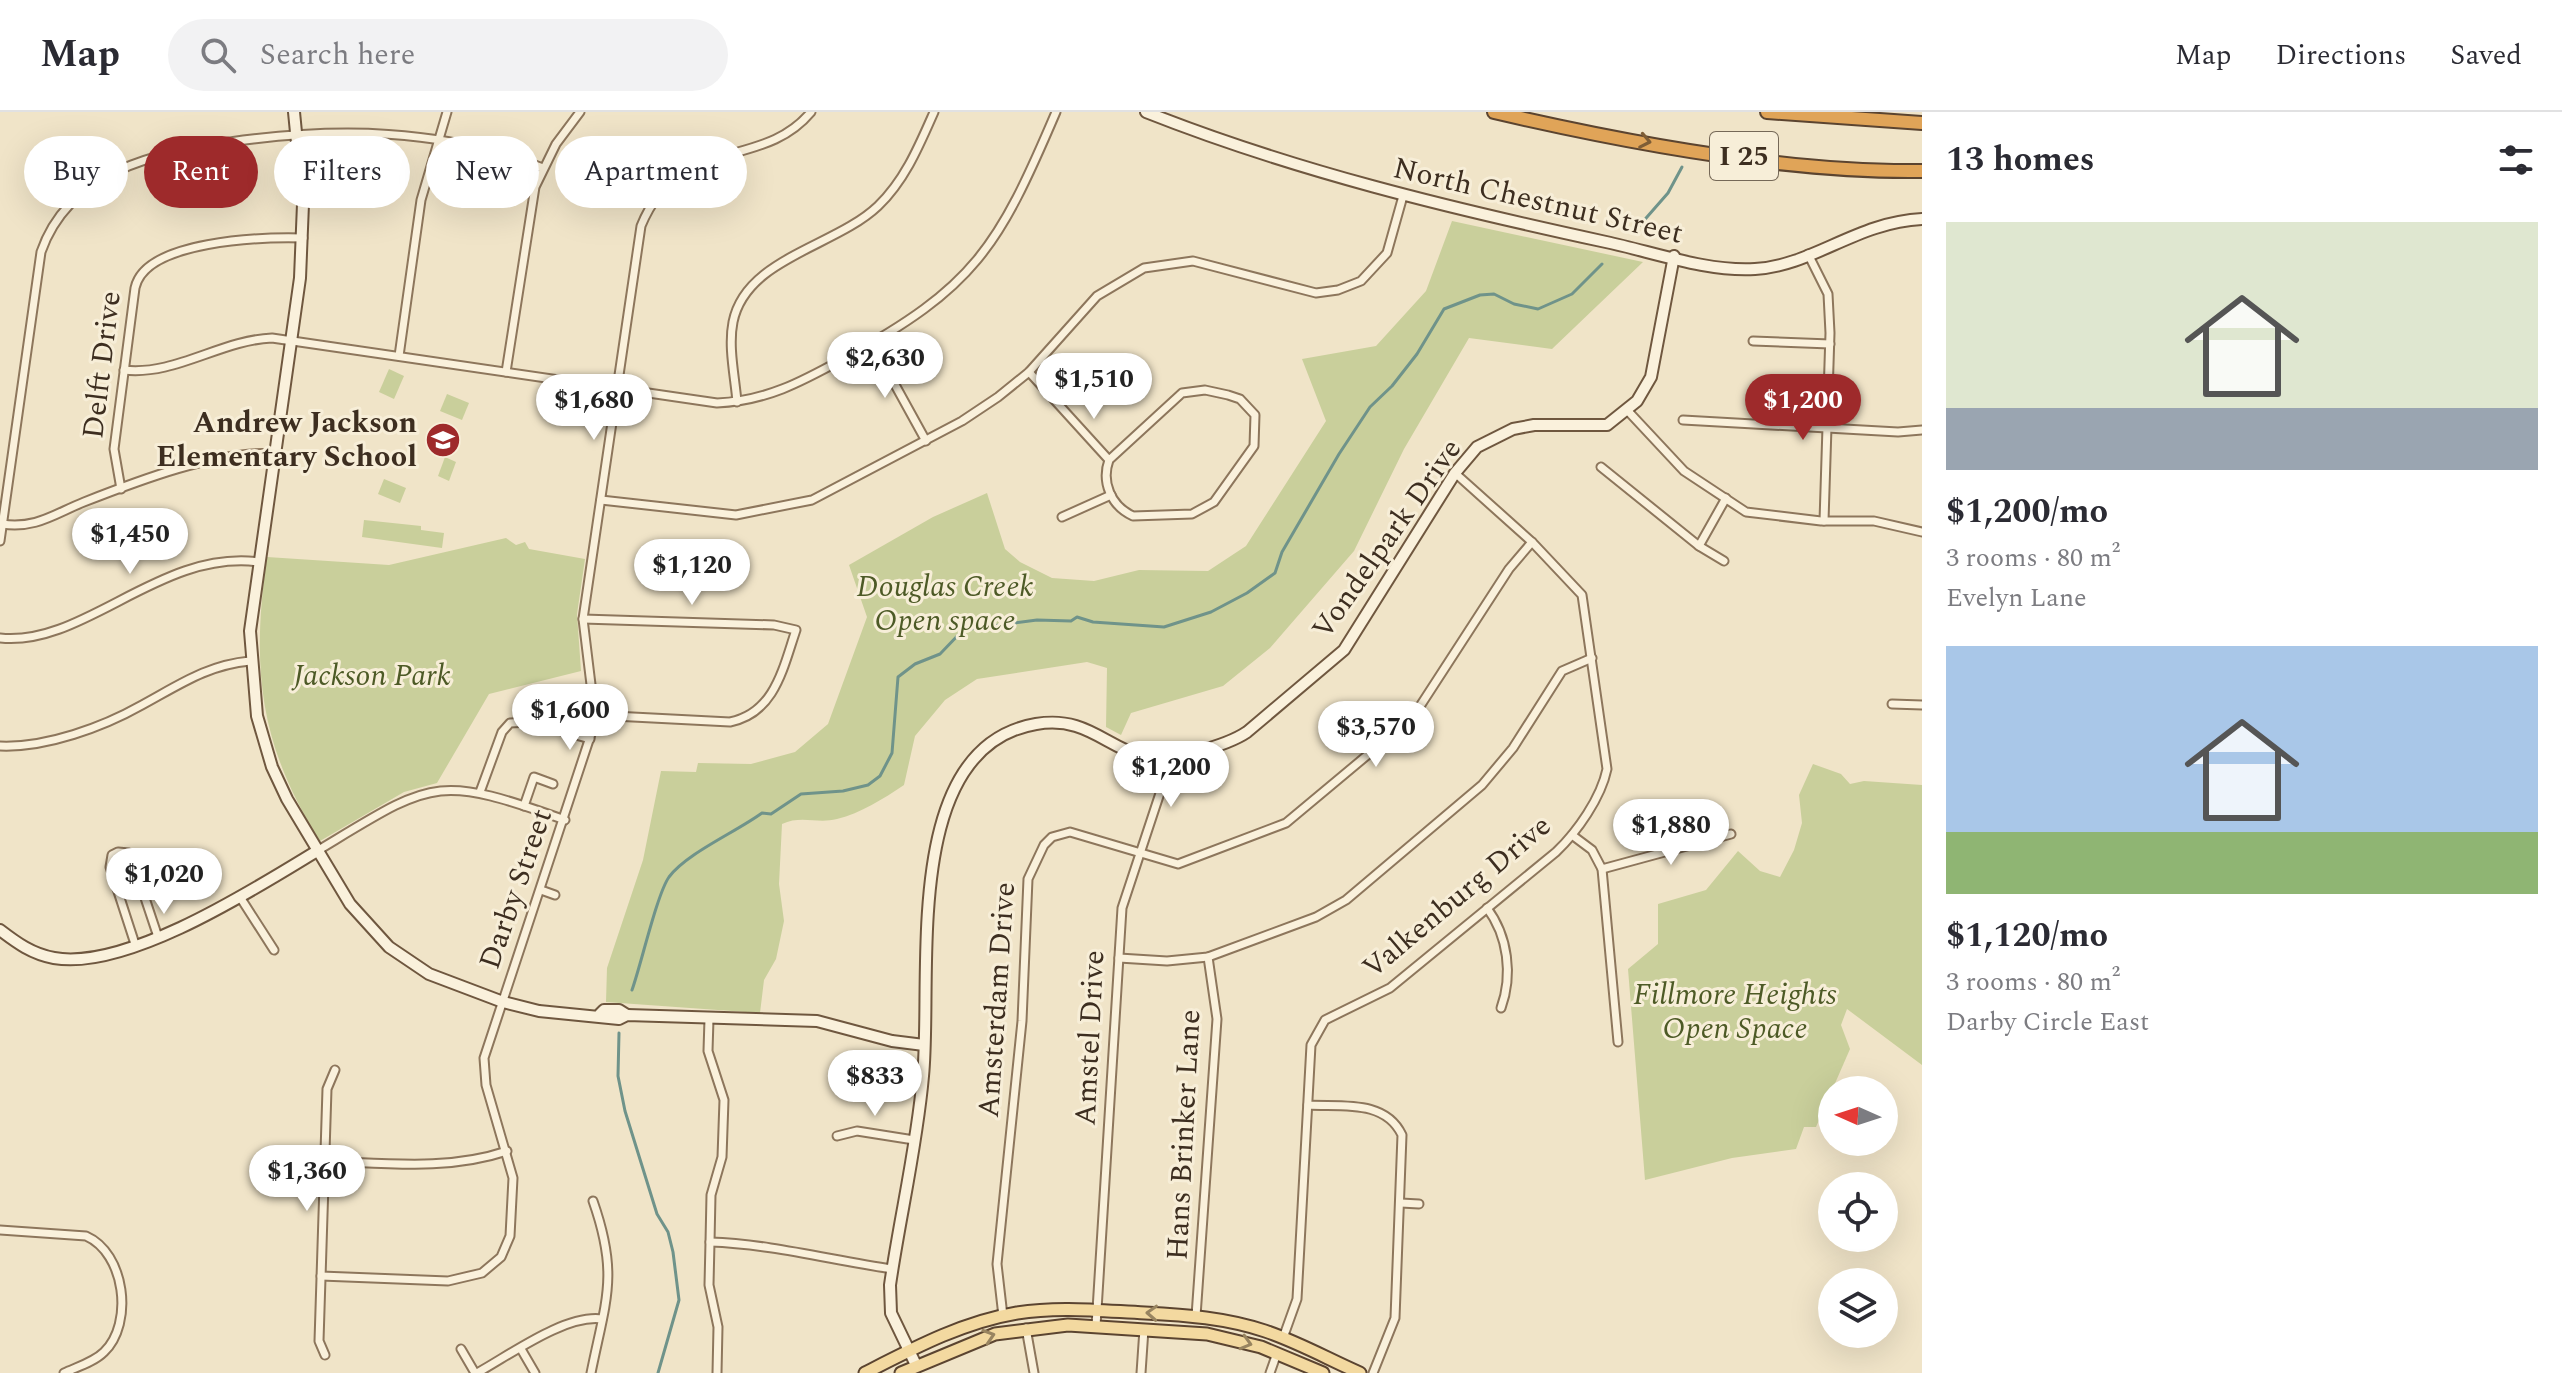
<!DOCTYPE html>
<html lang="en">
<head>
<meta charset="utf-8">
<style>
  body { margin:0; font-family:Spectral,serif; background:#f2f2f3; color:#2b2b33; height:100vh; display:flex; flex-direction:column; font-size:30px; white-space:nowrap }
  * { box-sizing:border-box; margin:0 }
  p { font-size:26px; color:#7c7c81 }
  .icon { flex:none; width:44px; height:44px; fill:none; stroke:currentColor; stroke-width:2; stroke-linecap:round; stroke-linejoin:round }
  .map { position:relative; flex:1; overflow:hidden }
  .details { display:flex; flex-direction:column; background:#fff; width:640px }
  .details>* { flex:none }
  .top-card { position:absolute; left:24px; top:24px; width:760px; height:72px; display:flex; gap:16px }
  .needle { width:52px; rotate:273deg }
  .buttons { position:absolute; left:1818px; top:964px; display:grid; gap:16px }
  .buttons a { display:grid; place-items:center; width:80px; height:80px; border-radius:50%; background:#fff; box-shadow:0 8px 32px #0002; font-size:40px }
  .price { position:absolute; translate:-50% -68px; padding:0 18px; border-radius:28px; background:#fff; color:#222; font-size:26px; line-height:52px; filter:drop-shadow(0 2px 4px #0008) }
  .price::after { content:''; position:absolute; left:50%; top:48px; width:24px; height:18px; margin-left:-12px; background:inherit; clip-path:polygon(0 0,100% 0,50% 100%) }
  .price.on { background:#9e2a2b; color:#fff }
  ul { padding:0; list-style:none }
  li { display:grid; align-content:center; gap:16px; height:424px; padding:0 24px }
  li span { display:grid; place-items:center; height:248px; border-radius:0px; color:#555 }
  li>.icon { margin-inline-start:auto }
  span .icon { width:144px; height:144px; fill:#fffc; stroke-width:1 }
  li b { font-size:34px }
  h2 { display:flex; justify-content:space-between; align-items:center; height:96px; padding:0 24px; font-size:34px }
  .pill { padding:0 28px; border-radius:36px; background:#fff; box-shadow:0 8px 32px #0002; font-size:28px; line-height:72px }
  .pill.on { background:#9e2a2b; color:#fff }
  header { display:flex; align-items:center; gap:48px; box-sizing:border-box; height:112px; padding:0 40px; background:#fff; border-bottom:2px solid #e1e1e2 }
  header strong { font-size:38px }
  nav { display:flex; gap:44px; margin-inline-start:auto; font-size:28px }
  .search { width:560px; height:72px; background:#f2f2f3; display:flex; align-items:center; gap:20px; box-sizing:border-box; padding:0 28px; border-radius:44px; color:#7c7c81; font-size:30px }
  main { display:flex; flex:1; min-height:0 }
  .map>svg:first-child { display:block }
  .green { fill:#c9cf9b }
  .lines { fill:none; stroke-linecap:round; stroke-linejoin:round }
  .stream { stroke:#6f938a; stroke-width:3 }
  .street-casing { stroke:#8d765c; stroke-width:11 }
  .secondary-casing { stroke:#6f573f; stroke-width:14 }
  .primary-casing { stroke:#5b4430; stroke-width:15 }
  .highway-casing { stroke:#5b4430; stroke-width:16 }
  .street { stroke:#faf1dc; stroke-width:7 }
  .secondary { stroke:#faf1dc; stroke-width:10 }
  .primary { stroke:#f3d9a0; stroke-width:11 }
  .highway { stroke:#e0a458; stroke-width:12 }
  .oneway { stroke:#7e5d36 }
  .oneway2 { stroke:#988460 }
  .labels { text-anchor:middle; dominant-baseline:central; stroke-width:6; stroke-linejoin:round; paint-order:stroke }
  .shield { fill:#f7eed8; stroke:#756857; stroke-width:2 }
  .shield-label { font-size:28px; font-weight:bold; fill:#3d2e20 }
  .street-label { font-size:30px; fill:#3d2e20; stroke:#f7eed8 }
  .poi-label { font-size:30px; font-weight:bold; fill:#3d2e20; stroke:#f7eed8; text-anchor:end }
  .park-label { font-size:30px; font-style:italic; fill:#4d5a26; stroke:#f7eed8 }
</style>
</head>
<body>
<header>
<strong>Map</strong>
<div class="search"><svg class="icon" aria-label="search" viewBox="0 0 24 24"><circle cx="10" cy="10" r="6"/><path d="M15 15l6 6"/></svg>Search here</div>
<nav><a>Map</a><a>Directions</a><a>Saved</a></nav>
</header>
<main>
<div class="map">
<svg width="1922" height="1261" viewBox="0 0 1922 1261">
  <rect width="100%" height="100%" fill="#f0e4c8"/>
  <g class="green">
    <path d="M1452,109L1643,150L1552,237L1469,226L1404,337L1354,439L1270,536L1223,574L1131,601L1121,623L1106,615L1107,556L1087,550L977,567L945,588L915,624L904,673C883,687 861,701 837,707C817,712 801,703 782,712L779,772L784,809L776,847L764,868L760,901L606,890L607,856L643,748L661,659L696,660L698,651L751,652L795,640L828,612L867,505L849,453L933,405L987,381L1005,437L1020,450L1052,466L1094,469L1139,458L1208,459L1246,434L1326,309L1302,247L1376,234L1426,179Z"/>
    <path d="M389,257L404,264L394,287L379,280Z"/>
    <path d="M447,282L469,291L462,308L440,299Z"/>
    <path d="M445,345L456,350L449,369L438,364Z"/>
    <path d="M384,367L406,376L400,391L378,382Z"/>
    <path d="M364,408L421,414V418L444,421L442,436L362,425Z"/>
    <path d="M506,426L516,433L525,430L529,437L585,447L577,502L581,559L489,582L437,671L404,680L320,729C259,633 251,556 267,445L389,453Z"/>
    <path d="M1813,652L1841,662L1850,672L1864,669L1922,673V953L1847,897L1841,913L1850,937L1816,1015H1804L1796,1037L1732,1046L1645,1068L1628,857L1658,832V792L1706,778L1738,739L1760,759L1780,765L1794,738L1802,711L1799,683Z"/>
  </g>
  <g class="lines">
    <g class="stream">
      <path d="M1640,113L1668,81L1682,55"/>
      <path d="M632,878C641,853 657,782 669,765C687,741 736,720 762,701L771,702L801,682L843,679L868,673L880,664L892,641L898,565L915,552L940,542L963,518L1037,508L1071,509L1077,505L1093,510L1164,515L1211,500L1247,481L1275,461L1282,440L1339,342L1370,295L1392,274L1417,242L1444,197L1480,183L1494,182L1514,192L1538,197L1572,182L1602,152"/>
      <path d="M619,921L618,964L625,999L657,1102L668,1120L673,1140L679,1188L658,1261"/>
    </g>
    <g class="street-casing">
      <g id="street">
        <path d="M1808,142L1828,182L1830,221L1824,409"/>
        <path d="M1753,229L1830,232"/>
        <path d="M872,231L926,329"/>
        <path d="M399,244L421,88L447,0"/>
        <path d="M124,258C175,264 221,228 272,226L717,291C766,289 801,270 843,247C975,175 998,136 1056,0"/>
        <path d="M506,260L535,75L556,32L580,0"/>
        <path d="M1029,260L1109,348C1101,370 1111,394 1133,404L1192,402L1214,390L1254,334L1255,303L1240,287L1228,283L1205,278L1182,281L1109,348"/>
        <path d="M737,290C735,265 728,235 733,210C746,146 835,135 878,94C905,68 919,34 934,0"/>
        <path d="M1627,298L1684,359L1746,400L1821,409H1874L1922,420"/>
        <path d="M1683,308L1898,320L1922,318"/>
        <path d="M1601,355L1699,434L1724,449"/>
        <path d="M121,377L114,337L135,176C145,128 263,125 303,126"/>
        <path d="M601,388L736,403L812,388L962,309L998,285L1029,260L1097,184L1144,156L1193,149L1316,181L1338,178L1361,169L1387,141L1403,84"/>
        <path d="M1062,405L1111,383"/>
        <path d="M2,412C36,417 54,402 84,390C135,370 220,337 274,342"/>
        <path d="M0,429L41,140C69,59 155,41 230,30C335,15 443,16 543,56"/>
        <path d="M1699,434L1726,386"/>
        <path d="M583,507L774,513L796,518C783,556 775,601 730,610L594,603"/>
        <path d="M0,526C84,535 160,437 259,450"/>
        <path d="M1892,592L1922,593"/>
        <path d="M0,634C46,636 103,615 142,593C179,573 207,553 250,549"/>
        <path d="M480,680L502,620L510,611L530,610L590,627"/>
        <path d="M524,694L534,665L553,672"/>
        <path d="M1572,723L1592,738L1602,757L1618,930"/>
        <path d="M317,739C433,669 434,661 565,708"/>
        <path d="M1602,757L1731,722"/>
        <path d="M541,778L555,783"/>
        <path d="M240,785L274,838"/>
        <path d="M1487,796C1508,824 1513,863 1501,896"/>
        <path d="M135,832L110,755L112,743L118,740L129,741L132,747L158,825"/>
        <path d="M1119,846L1167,849L1208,845L1316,805L1346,788L1482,673L1513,636L1562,559L1592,546"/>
        <path d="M709,907L708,939L724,988L722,1045L711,1083L710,1130L709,1173L718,1215L717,1261"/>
        <path d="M1308,993C1341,995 1385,987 1402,1023L1395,1206L1373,1261"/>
        <path d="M837,1024L857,1019L914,1028"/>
        <path d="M324,1049C386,1051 447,1059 507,1039"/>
        <path d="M1401,1091L1419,1092"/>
        <path d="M0,1118L86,1124C125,1141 134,1211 104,1240C94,1250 77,1255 64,1261"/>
        <path d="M710,1130C771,1132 831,1148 892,1157"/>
        <path d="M321,1164L448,1169L482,1161L501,1145L510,1124L513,1066L486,973L484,946L592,619L593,589L583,507L641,114C679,21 761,60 811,0"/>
        <path d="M1003,1204L997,1152L1022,909L1028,767L1044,733L1052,725L1070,720L1178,752L1286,711L1413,605L1509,457L1532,430"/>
        <path d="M1196,1204L1217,907L1208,845"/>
        <path d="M1096,1214L1122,796L1162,675V646"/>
        <path d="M1026,1216L1034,1261"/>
        <path d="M1283,1226L1297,1187L1311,933L1325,908L1390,876L1556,740C1577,720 1601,686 1607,657L1582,483L1532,430L1455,361"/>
        <path d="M461,1237L475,1261"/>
        <path d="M521,1237L535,1261"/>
        <path d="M325,1243L319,1229L327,977L335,958"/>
        <path d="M477,1261C510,1243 565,1202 602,1207"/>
        <path d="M591,1261C606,1187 619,1163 593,1089"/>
        <path d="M1141,1261L1144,1217"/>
        <path d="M1270,1261L1277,1241"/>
      </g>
    </g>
    <g class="secondary-casing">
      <g id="secondary">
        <path d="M294,0L303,92L300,166L250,519L257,604L272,655L287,687L350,792L389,835L429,862L503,890L539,899L619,907L627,903L817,909L892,929L924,933"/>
        <path d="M1146,0C1295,59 1449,96 1606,130C1653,140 1707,160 1755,157C1812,154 1857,110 1922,107"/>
        <path d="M0,818C17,831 32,842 54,846C127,859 256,776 317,739"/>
        <path d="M600,902L604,898H619L627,903"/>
        <path d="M916,1253L891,1201L890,1173C900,1104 917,1034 923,964C933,866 899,635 1036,612C1085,604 1102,632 1143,645C1165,652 1228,633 1247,620L1344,538L1455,361L1477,335L1513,317L1534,313H1607L1637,289L1651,265L1674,144"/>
      </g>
    </g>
    <g class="primary-casing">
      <g id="primary">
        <path d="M865,1261C914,1236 963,1210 1017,1201C1059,1194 1103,1199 1145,1201C1186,1203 1226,1206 1265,1219C1298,1230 1328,1247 1360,1261"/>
        <path d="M901,1261L995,1222L1068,1213L1207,1222L1261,1235L1323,1261"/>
      </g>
    </g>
    <g class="highway-casing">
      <g id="highway">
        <path d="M1494,0C1623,30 1790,61 1922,59"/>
        <path d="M1767,0L1922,11"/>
      </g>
    </g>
    <use href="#street" class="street"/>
    <use href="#secondary" class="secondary"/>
    <use href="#primary" class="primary"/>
    <use href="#highway" class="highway"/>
  </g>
  <defs><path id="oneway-chevron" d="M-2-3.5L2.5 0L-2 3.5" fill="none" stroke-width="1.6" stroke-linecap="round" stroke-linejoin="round" transform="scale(2)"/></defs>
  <use class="oneway" href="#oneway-chevron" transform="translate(1645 29) rotate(11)"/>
  <g class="oneway2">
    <use href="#oneway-chevron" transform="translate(1152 1201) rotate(-177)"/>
    <use href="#oneway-chevron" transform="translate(989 1224) rotate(-18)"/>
    <use href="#oneway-chevron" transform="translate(1246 1231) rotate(16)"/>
  </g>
  <defs>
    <g id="school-disc" transform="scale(1.8)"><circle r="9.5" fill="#9e2a2b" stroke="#f7eed8"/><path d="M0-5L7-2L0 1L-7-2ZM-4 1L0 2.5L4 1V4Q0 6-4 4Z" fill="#fff"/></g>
  </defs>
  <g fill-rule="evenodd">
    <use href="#school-disc" x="443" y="328"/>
  </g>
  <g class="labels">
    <rect class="shield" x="1710" y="20" width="68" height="48" rx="6"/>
    <g class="shield-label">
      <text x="1744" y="44">I 25</text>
    </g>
    <g class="street-label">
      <text transform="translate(1538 89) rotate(13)">North Chestnut Street</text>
      <text transform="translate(102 253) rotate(-83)">Delft Drive</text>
      <text transform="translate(1387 427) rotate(-55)">Vondelpark Drive</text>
      <text transform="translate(516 777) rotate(-71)">Darby Street</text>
      <text transform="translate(1457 785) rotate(-40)">Valkenburg Drive</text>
      <text transform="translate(997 888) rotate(-86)">Amsterdam Drive</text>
      <text transform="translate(1090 926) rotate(-87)">Amstel Drive</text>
      <text transform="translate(1184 1023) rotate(-87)">Hans Brinker Lane</text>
    </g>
    <g class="poi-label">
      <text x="417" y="311">Andrew Jackson<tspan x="417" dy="34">Elementary School</tspan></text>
    </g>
    <g class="park-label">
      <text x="945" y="475">Douglas Creek<tspan x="945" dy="34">Open space</tspan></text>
      <text x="372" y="564">Jackson Park</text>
      <text x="1735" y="883">Fillmore Heights<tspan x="1735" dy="34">Open Space</tspan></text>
    </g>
  </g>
</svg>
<div class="buttons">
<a><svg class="needle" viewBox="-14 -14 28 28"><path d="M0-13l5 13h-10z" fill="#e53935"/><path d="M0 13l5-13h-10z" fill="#7c7c81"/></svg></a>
<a><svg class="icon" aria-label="locate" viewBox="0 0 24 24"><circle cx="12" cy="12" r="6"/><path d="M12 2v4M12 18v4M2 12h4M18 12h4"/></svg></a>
<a><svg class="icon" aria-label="layers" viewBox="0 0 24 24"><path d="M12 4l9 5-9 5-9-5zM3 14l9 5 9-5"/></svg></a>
</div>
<b class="price" style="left:885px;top:288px">$2,630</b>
<b class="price" style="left:1094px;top:309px">$1,510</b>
<b class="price" style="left:594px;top:330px">$1,680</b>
<b class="price on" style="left:1803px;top:330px">$1,200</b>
<b class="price" style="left:130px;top:464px">$1,450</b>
<b class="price" style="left:692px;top:495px">$1,120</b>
<b class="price" style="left:570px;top:640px">$1,600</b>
<b class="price" style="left:1376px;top:657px">$3,570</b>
<b class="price" style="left:1171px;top:697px">$1,200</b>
<b class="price" style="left:1671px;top:755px">$1,880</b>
<b class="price" style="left:164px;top:804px">$1,020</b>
<b class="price" style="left:875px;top:1006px">$833</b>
<b class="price" style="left:307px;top:1101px">$1,360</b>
<div class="top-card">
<a class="pill">Buy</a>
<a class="pill on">Rent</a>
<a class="pill">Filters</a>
<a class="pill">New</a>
<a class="pill">Apartment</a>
</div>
</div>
<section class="details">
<h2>13 homes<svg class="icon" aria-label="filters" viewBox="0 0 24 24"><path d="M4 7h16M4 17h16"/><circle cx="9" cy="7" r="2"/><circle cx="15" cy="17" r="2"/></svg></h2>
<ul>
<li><span style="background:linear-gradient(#dfe7d0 75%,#9aa5b1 0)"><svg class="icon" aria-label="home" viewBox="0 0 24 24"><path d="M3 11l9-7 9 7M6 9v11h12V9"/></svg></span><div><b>$1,200/mo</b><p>3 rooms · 80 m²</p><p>Evelyn Lane</p></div></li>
<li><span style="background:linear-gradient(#a9c7e8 75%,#8fb573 0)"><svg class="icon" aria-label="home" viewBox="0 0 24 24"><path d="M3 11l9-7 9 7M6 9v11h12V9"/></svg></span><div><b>$1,120/mo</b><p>3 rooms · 80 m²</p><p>Darby Circle East</p></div></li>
</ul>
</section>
</main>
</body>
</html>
